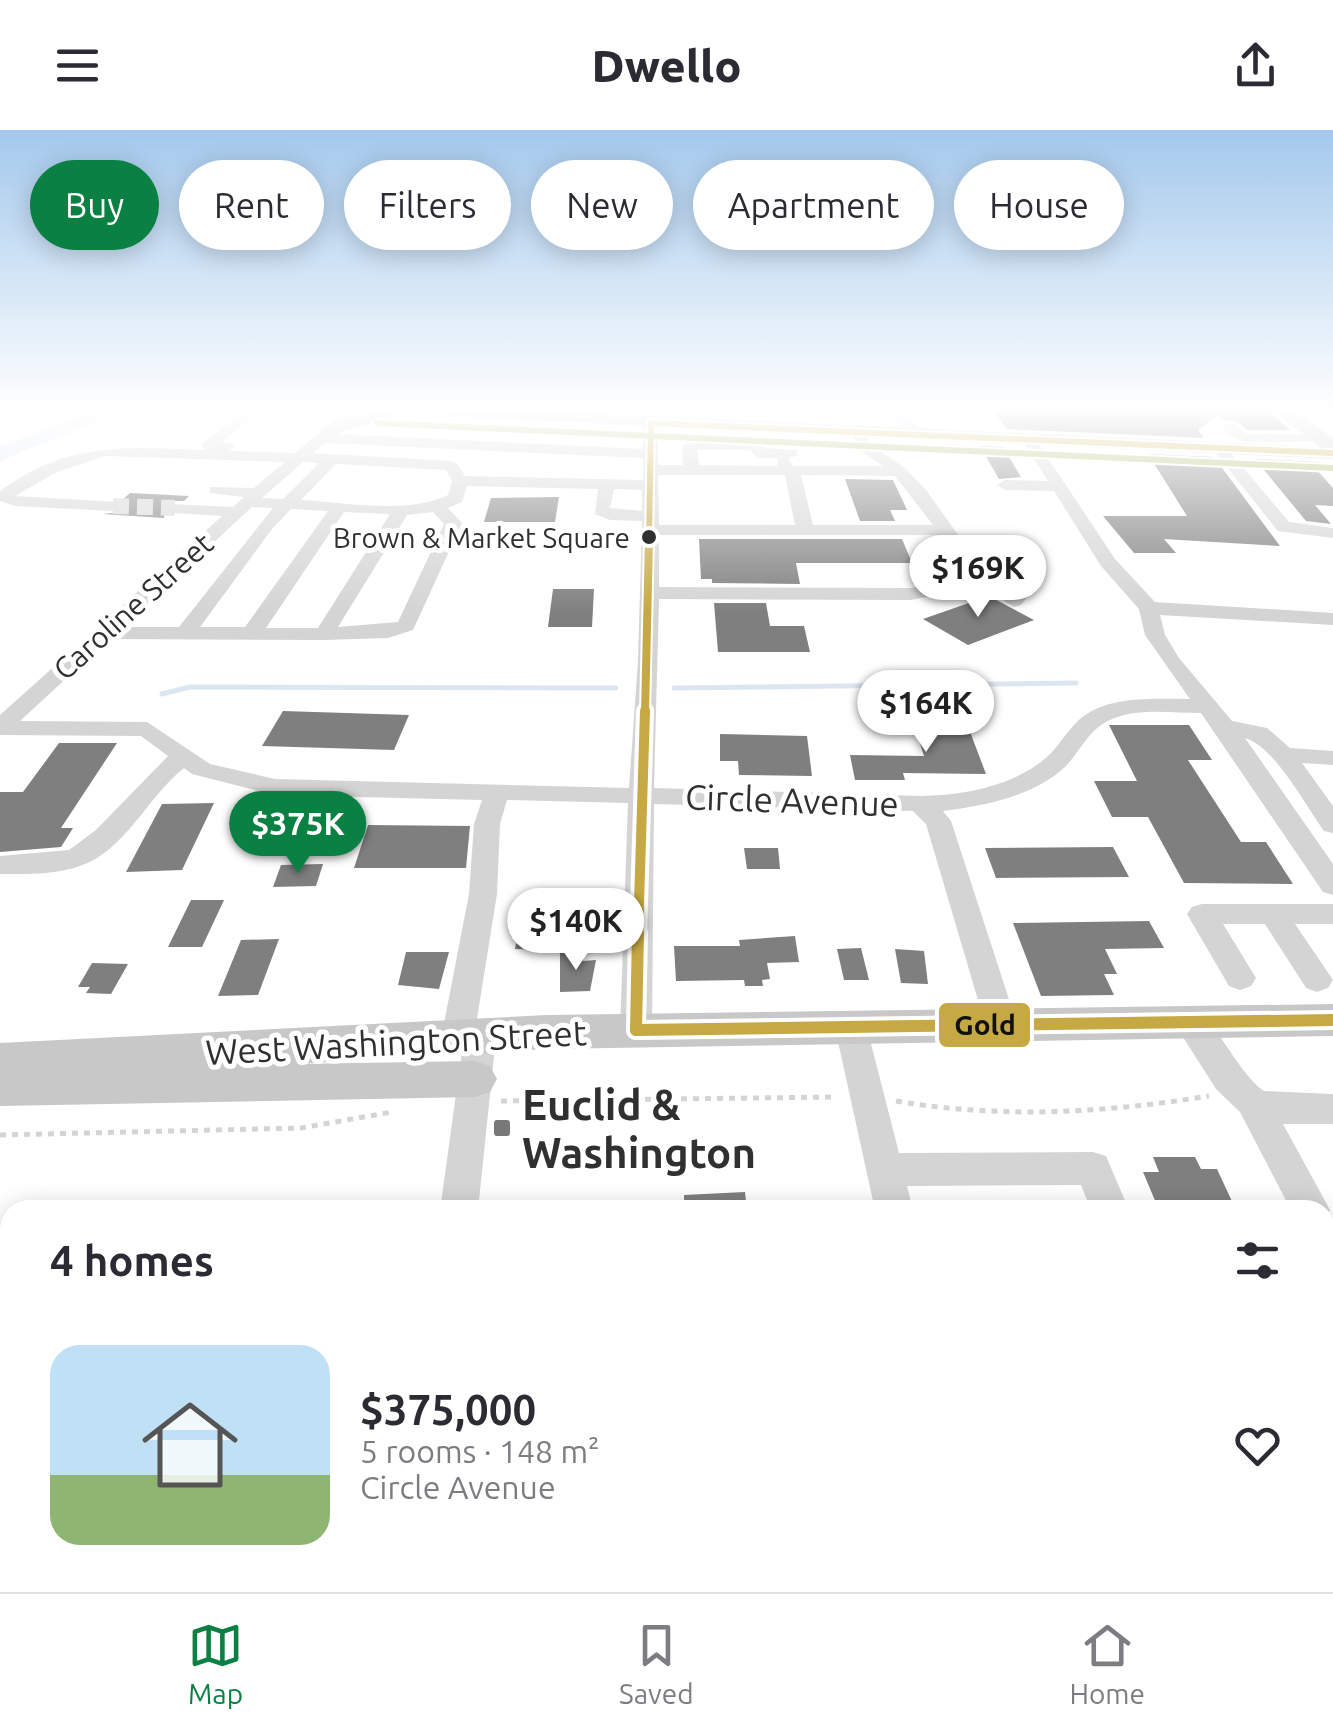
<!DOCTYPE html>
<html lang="en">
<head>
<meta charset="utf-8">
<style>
  body { margin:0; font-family:Ubuntu,sans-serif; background:#f2f2f3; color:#2b2b33; height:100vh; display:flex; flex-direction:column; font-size:38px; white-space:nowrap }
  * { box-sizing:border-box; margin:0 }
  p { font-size:32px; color:#7c7c81 }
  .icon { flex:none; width:55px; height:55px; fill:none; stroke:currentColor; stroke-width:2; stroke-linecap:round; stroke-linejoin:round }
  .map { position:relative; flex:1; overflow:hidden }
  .side { position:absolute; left:0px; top:1070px; width:1335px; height:392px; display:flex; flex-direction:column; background:#fff; border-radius:30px 30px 0 0; box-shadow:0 5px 25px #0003 }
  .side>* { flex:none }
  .banner { position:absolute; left:30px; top:30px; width:1275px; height:90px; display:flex; gap:20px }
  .price { position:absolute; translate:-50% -85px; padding:0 22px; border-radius:35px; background:#fff; color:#222; font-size:32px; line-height:65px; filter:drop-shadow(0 2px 5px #0008) }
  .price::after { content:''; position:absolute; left:50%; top:60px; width:30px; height:22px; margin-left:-15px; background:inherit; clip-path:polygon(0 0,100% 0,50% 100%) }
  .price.current { background:#0b8043; color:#fff }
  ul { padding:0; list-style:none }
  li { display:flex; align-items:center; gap:30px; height:250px; padding:0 50px }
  li span { display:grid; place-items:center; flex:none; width:280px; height:200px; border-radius:30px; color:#555 }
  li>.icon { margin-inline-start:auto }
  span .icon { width:120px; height:120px; fill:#fffc; stroke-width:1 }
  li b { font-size:42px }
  h2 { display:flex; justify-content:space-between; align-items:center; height:120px; padding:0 50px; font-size:42px }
  .pill { padding:0 35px; border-radius:45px; background:#fff; box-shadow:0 5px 25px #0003; font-size:35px; line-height:90px }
  .pill.current { background:#0b8043; color:#fff }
  header { display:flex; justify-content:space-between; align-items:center; height:130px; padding:0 50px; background:#fff; font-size:45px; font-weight:800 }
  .tabs { display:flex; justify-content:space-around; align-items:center; height:140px; border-top:2px solid #e1e1e2; background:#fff; font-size:28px; color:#7c7c81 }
  .tabs a { display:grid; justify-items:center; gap:5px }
  .tabs .current { color:#0b8043 }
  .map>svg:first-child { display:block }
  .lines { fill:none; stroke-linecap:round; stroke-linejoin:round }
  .stream { stroke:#dce6f1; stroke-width:5 }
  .river { fill:#dce6f1; fill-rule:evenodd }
  .building { fill:#7f7f7f }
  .minor-tunnel { stroke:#d6d6d6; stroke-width:16; stroke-dasharray:16 8; stroke-linecap:butt }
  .path { stroke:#d4d4d4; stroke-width:5; stroke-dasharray:6 6; stroke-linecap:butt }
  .minor { fill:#d4d4d4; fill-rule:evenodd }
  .major { fill:#c8c8c8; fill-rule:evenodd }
  .bus-1-far3-casing { stroke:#fff; stroke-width:10 }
  .bus-1-far2-casing { stroke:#fff; stroke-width:12 }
  .bus-1-far1-casing { stroke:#fff; stroke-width:18 }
  .bus-1-casing { stroke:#fff; stroke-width:20 }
  .bus-2-casing { stroke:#fff; stroke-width:10 }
  .bus-1-far3 { stroke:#c6a944; stroke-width:6 }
  .bus-1-far2 { stroke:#c6a944; stroke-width:8 }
  .bus-1-far1 { stroke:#c6a944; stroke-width:10 }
  .bus-1 { stroke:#c6a944; stroke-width:12 }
  .bus-2 { stroke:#a3b560; stroke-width:6 }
  .bus-dot { fill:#303030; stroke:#fff; stroke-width:4 }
  .poi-dot { fill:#787878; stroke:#fff; stroke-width:4 }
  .labels { text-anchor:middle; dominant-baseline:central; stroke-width:10; stroke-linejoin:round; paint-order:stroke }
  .far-bus-label { font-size:28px; fill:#303030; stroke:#fff; text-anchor:end }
  .far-street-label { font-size:30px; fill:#303030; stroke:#fff }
  .street-label { font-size:35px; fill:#303030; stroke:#fff }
  .near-poi-label { font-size:42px; font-weight:bold; fill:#303030; stroke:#fff; text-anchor:start }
  .line-badge { stroke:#fff; stroke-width:4 }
  .pale-badge-label { font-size:28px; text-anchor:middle; font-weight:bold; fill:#111 }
</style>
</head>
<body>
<header><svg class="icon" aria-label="menu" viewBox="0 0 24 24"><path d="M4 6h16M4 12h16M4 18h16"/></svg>Dwello<svg class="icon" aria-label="share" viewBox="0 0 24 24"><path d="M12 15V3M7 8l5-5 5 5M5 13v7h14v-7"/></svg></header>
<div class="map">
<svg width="1333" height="1462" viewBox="0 0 1333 1462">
  <rect width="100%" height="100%" fill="#fff"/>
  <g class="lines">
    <g class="stream">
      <path d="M674,558L1076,553"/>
      <path d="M162,564L190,557L616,558"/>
    </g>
    <path class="river" d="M102,278H130L0,331V316Z"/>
  </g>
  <g class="building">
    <path d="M1010,278H1257L1267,280L1290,300H1248L1236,291L1224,290L1219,284L1198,300L1204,308L1007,299L992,279Z"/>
    <path d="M980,316L1003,317L1021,347L999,349Z"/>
    <path d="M1148,324L1214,327L1280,416L1164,409L1176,423H1134L1103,386H1187Z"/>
    <path d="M1255,329L1319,332L1326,339H1316L1333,358V376L1315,375L1331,394L1306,391Z"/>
    <path d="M845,349L893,350L907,380H890L895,391H860Z"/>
    <path d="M130,363L189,366L184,371H166L164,388L102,384L122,382V370Z"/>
    <path d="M559,367L555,392H484L491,368Z"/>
    <path d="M699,409H902L912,433H796L800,454L712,453V449H701Z"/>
    <path d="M553,459H594L592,497H548Z"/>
    <path d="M989,466L1034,490L968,515L923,489Z"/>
    <path d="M714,473H766L770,496H804L810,522H718Z"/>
    <path d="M283,581L409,585L394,620L262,616Z"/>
    <path d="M913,591H966L986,644L903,643L905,650H855L850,625L924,626Z"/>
    <path d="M1109,595H1189L1212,630H1188L1241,712H1266L1293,754L1184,753L1148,687H1112L1094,651H1137Z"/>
    <path d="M720,604L807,606L812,646L739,645L738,631H720Z"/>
    <path d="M59,613H117L61,698H73L61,717L0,722V662H23Z"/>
    <path d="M214,673L182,740L126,742L162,674Z"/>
    <path d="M368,695L470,696L466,738H354Z"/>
    <path d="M1113,717L1129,747L996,748L985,718Z"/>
    <path d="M744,718H778L780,739H747Z"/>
    <path d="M323,734L316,756L273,757L281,735Z"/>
    <path d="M191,770H224L202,817H168Z"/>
    <path d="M1149,791L1164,818L1105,819L1117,844H1104L1114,865L1041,866L1013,793Z"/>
    <path d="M520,792H555L552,820L515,819Z"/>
    <path d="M795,806L799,832L767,833L770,849L762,850L763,856H745L744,850L676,851L674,816H740L739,810Z"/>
    <path d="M279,809L258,865L218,866L241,810Z"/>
    <path d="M861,818L869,850H844L837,819Z"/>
    <path d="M895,819L924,821L928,854L901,853Z"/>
    <path d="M406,822H449L439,859L398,855Z"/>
    <path d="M560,823H584L583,831L596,830L590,861L560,862Z"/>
    <path d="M92,833L128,834L111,864L86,863L90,857H78Z"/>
    <path d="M1153,1027H1195L1201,1039H1217L1236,1080H1159L1143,1042H1159Z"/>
    <path d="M745,1062L747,1080H684V1065Z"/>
  </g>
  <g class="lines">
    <path class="minor-tunnel" d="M113,376L175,378"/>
    <g class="path">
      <path d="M501,971L837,967"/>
      <path d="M896,971C1002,989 1104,983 1209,966"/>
      <path d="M0,1005L301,998L392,982"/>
    </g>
    <g class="minor">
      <path d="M0,278H59L42,288L0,286Z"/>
      <path d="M248,278H263L222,312L232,314L234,317L229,321L295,323L349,278H364L335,304L643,319L644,293L651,289L658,293V335H683L682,316L689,312H756L764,318L797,320V326L788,328L793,336H883L859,320L852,303L859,299L864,300L871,315L905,338L926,360L974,427L1025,443L1034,459L1021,475L1014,477L1004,471L1014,459L1008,447L977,439L970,458L911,470L659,469L654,658L921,666C966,665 1020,655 1052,622C1065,608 1073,591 1090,582C1118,566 1158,569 1190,569L1145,505L1139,479L1101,436L1054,361L1005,360L997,355L1005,350L1048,351L1022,310L1034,307L1115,429L1155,472L1333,483V495L1160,485L1165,505L1179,528L1232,591L1267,598L1290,618L1333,621V635L1302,633L1333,676V703L1324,701C1306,676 1274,616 1245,608L1333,734V765L1323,762L1201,583C1172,583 1134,577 1108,591C1089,600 1080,621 1066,636C1035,666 984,676 943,681L951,691L1018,897L1014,906L1002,910L990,906L986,897L926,694L913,681L654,674L652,900L648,909L636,913L624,909L620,900L628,673L507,670L500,694L497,764L476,895L492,898L496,907L478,1080H440L462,921L445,918L441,909L469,764L474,694L482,670L275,665L192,644L184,638C148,666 125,721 80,736C54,745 27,744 0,744V726L69,720L96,700L168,626L141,606L0,605V585L222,386L175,383L169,382V374L233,377L244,367L210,363V357L254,358L285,332L105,326L57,342L15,366L119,372V380L113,381L15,376L0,371V361C70,310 126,317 207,320L201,316L203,313ZM325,313L643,328V350L465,346L457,333L452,331L313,323ZM697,320H750L758,328H778L777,336L699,335ZM303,332L319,333L283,369L262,368ZM336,334L446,340L452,351L448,365C406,385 346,372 301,370ZM658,345H785L795,395H659ZM801,345L895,346L933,395H813ZM467,356L598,359L595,384L610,390L642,391L638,531L629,658L275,649L210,634L147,592L20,591L109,509L324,510L388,508L413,500L462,393L448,378L462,372ZM614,359L642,360V381L610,378ZM252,377L273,378L179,497H122ZM291,379L328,381L245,497H200L272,399ZM344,382L390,384L318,498H266ZM433,382L444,394L398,492L338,497L407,385ZM659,405H940L960,436L955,450L911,458L659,457Z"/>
      <path d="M618,278H635L628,282Z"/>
      <path d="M883,278H898L928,306L916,309Z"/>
      <path d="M1224,294H1234L1247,304H1321L1328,308L1321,312H1243L1224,300Z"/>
      <path d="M1214,315H1224L1289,392L1333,398V408L1278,401L1214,321Z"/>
      <path d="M1202,774H1333V794H1295L1333,850L1328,858L1317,862L1306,858L1265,794H1223L1256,848L1251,856L1240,860L1229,856L1187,784L1192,777Z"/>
      <path d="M1190,880C1218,889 1236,942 1264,961L1333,964V994H1283L1330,1080L1326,1089L1333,1092V1141L1325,1138V1080H1291L1240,982L1216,959L1174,893L1179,884Z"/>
      <path d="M851,885L863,889L867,898L899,1023L1093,1022L1106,1026L1129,1080H1091L1081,1055L907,1056L913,1080H875L835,898L839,889Z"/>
      <path d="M10,1158V1198L0,1203V1161Z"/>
      <path d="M385,1452H435L434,1462H384Z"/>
    </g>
    <g class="major">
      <path d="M369,278H486L1320,317L1270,278H1290L1333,308V329L404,284L328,306L319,300L373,282Z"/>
      <path d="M1333,874V906L547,919L295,934L475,931L490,936L497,949L490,962L475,967L0,976V913L547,885Z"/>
    </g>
    <g class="bus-1-far3-casing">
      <g id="bus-1-far3">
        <path d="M651,293L1333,323"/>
        <path d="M649,412L651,293"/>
      </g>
    </g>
    <g class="bus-1-far2-casing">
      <path id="bus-1-far2" d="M645,584L649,409"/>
    </g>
    <g class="bus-1-far1-casing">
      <path id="bus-1-far1" d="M638,806L645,581"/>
    </g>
    <g class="bus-1-casing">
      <g id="bus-1">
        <path d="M636,900L1333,890"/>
        <path d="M636,900L638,803"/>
      </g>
    </g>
    <g class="bus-2-casing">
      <path id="bus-2" d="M377,293L1332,338"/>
    </g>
    <use href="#bus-1-far3" class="bus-1-far3"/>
    <use href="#bus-1-far2" class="bus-1-far2"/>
    <use href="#bus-1-far1" class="bus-1-far1"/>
    <use href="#bus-1" class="bus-1"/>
    <use href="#bus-2" class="bus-2"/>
  </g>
  <linearGradient id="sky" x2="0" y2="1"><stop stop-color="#a3c8ec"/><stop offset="0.58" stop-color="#fff"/><stop offset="1" stop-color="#fff" stop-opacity="0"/></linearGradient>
  <rect width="1333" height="482" fill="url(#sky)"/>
  <circle class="bus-dot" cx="649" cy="407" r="9"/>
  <rect class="poi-dot" x="492" y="988" width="20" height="20" rx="5"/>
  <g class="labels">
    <g class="far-bus-label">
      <text x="630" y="407">Brown &amp; Market Square</text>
    </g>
    <g class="far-street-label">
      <text transform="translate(133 476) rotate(-42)">Caroline Street</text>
    </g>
    <g class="street-label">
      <text transform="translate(792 670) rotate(2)">Circle Avenue</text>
      <text transform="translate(396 912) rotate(-3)">West Washington Street</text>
    </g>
    <g class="near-poi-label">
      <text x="522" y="974">Euclid &amp;<tspan x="522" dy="48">Washington</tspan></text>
    </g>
  </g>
  <rect class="line-badge" x="937" y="871" width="95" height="48" rx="10" fill="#c6a944"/>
  <g class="pale-badge-label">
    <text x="985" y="905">Gold</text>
  </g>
</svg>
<b class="price" style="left:978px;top:490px">$169K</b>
<b class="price" style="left:926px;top:625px">$164K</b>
<b class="price current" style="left:298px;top:746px">$375K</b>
<b class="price" style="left:576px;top:843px">$140K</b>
<div class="banner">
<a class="pill current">Buy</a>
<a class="pill">Rent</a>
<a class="pill">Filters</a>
<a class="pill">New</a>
<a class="pill">Apartment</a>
<a class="pill">House</a>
</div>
<section class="side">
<h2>4 homes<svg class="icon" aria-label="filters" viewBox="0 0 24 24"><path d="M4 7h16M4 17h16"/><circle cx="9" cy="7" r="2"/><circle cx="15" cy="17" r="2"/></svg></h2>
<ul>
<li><span style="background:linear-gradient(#bfe0f5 65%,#8fb573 0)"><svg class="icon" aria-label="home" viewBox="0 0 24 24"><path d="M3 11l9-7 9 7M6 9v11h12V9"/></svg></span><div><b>$375,000</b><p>5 rooms · 148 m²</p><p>Circle Avenue</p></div><svg class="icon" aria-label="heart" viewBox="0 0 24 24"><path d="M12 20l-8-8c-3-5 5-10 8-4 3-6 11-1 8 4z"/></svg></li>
</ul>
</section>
</div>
<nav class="tabs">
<a class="current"><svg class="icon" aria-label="map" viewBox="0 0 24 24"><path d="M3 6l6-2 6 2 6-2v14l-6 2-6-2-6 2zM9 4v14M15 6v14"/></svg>Map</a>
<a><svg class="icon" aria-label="saved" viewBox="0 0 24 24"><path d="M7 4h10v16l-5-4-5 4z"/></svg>Saved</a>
<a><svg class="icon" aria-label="home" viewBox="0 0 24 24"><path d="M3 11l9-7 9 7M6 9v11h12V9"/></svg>Home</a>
</nav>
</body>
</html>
